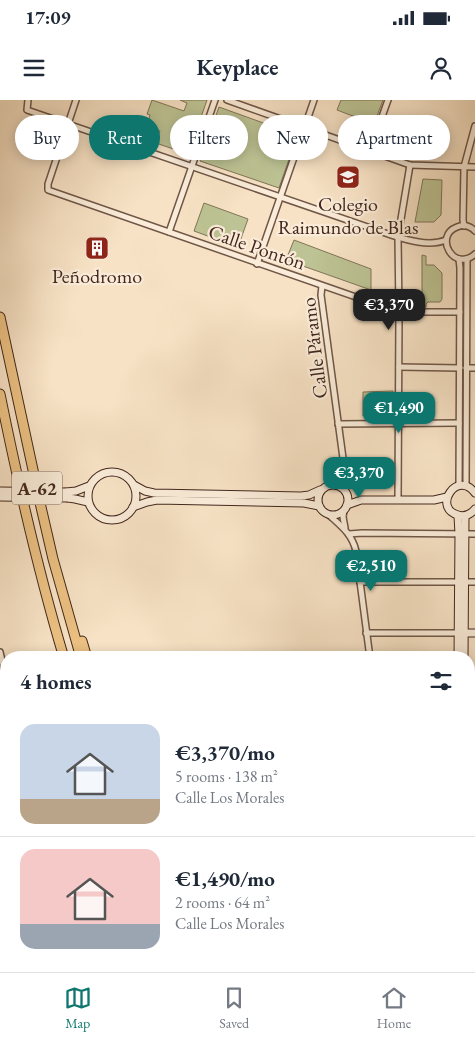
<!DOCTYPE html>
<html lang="en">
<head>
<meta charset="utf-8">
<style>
  body { margin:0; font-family:"EB Garamond",serif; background:#f2f2f3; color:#1f2937; height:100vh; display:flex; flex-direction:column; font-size:19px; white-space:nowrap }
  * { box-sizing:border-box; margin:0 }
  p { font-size:16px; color:#747a83 }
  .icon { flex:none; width:28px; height:28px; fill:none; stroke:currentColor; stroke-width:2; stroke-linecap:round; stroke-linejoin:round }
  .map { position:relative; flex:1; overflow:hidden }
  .drawer { position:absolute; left:0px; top:551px; width:475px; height:321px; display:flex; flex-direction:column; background:#fff; border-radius:20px 20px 0 0; box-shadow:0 2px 12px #0003 }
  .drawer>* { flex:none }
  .banner { position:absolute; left:15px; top:15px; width:445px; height:45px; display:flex; gap:10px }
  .price { position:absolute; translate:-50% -42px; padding:0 11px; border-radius:10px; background:#0f766e; color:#fff; font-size:16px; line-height:32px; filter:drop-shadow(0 1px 2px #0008) }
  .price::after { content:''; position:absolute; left:50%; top:30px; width:15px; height:11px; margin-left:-8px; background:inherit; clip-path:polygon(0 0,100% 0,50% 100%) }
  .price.selected { background:#222; color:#fff }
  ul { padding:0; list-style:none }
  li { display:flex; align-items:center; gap:15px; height:125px; padding:0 20px }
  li+li { border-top:1px solid #e0e1e3 }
  li span { display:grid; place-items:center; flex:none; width:140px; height:100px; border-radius:15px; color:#555 }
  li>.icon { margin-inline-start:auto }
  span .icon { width:60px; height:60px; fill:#fffc; stroke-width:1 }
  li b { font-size:21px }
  h2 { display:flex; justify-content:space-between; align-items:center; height:60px; padding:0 20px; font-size:21px }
  .chip { padding:0 18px; border-radius:22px; background:#fff; box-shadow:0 2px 12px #0003; font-size:18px; line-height:45px }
  .chip.selected { background:#0f766e; color:#fff }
  .status { display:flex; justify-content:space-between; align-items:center; height:35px; padding:0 25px; background:#fff; direction:ltr }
  .status svg { height:14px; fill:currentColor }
  header { display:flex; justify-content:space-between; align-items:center; height:65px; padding:0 20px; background:#fff; font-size:22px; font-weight:700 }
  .dock { display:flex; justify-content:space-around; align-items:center; height:70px; border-top:1px solid #e0e1e3; background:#fff; font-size:14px; color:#747a83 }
  .dock a { display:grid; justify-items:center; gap:2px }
  .dock .selected { color:#0f766e }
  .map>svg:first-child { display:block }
  .green { fill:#bdc394; stroke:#807558 }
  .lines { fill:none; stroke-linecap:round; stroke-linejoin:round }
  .street-casing { stroke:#6f5647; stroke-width:8 }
  .secondary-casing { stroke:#42271d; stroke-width:9 }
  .highway-casing { stroke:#42271d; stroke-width:11 }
  .street { stroke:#faecd9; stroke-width:5 }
  .secondary { stroke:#faecd9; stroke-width:7 }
  .highway { stroke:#ecc182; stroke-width:9 }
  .secondary-bridge-casing { stroke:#42271d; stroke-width:9; stroke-linecap:butt }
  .secondary-bridge { stroke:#faecd9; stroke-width:7 }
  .labels { text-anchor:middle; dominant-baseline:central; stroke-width:4.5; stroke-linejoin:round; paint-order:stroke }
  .shield { fill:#faecd9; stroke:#796255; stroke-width:1 }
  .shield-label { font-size:19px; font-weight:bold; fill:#42271d }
  .poi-label { font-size:20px; fill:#42271d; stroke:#faecd9 }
  .street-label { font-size:20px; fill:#42271d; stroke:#faecd9 }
</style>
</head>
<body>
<div class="status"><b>17:09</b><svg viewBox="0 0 49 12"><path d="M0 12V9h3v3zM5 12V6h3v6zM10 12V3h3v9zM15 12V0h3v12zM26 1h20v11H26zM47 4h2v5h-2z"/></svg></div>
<header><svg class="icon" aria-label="menu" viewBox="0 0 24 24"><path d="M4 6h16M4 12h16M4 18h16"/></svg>Keyplace<svg class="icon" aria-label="person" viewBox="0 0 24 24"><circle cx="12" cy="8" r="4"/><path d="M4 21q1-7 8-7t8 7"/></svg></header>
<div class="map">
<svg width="475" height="872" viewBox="0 0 475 872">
  <rect width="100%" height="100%" fill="#f7e2c5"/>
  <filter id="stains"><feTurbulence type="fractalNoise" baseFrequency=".004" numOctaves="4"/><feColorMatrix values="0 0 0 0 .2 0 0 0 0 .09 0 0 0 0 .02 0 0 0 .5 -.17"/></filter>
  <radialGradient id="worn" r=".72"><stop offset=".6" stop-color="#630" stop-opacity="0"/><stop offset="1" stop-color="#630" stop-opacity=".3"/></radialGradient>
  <g class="green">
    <path d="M152,0L184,11L187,3L180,0H207L188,54L112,28L114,22L157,36L160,31L147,26L150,15L147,14Z"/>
    <path d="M341,0H383L374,24L337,10Z"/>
    <path d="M219,7L291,33L290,37L296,39L279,88L200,61Z"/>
    <path d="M423,79L442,80L441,115L434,122H415Z"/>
    <path d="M204,103L248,119L238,147L194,131Z"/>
    <path d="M294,140L371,169V190L286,160Z"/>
    <path d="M422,155L426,156V165H434L442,173V199L440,202H428L426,204V207L422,208Z"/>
    <path d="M393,291V316H363V292Z"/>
  </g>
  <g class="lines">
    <g class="street-casing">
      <g id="street">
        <path d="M28,0L27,10L391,135C407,140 429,147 446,140"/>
        <path d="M76,0L48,84V90L399,212H460"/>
        <path d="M227,0L410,65L475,67"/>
        <path d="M370,50L388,0"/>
        <path d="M464,126L463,120L464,67L475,26"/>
        <path d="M475,131C470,126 464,124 457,127C433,136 454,173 475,154"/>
        <path d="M169,132L215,0"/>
        <path d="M257,164L314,0"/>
        <path d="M322,186L321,195L345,373L344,388"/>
        <path d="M399,267L460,268"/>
        <path d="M466,268H475"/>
        <path d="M338,324L459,323"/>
        <path d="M333,384L339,377L344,367"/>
        <path d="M459,386L460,168L459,159"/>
        <path d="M466,386L467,159"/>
        <path d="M398,400L399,212L398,137L410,65"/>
        <path d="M344,410L343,417L345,428"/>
        <path d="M329,415C341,426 352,434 356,451L370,558"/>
        <path d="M349,434L362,433L475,434"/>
        <path d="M360,482H475"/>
        <path d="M366,533H458"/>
        <path d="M0,552L6,578"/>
        <path d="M469,582H475"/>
        <path d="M469,650L475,648"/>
        <path d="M469,798L475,796"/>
        <path d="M0,819L6,811"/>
        <path d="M469,863H475"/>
      </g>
    </g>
    <g class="secondary-casing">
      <g id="secondary">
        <circle cx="112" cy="396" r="24"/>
        <circle cx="333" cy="400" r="15"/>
        <path d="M134,385L145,391L154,393L301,396L309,395L320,390"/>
        <path d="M66,392L76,391L89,386"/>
        <path d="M475,393C457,369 432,408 458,415C465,417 471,414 475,409"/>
        <path d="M68,398L75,399L88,402"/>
        <path d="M347,405L361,400H434L447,397"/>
        <path d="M133,407L147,402L157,400L304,403L319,406"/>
        <path d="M460,533H475"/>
        <path d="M458,558L459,434L458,416"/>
        <path d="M464,558L465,416"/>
        <path d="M463,866V872"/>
        <path d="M456,872V866"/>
      </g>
    </g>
    <g class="highway-casing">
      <g id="highway">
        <path d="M0,217L41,407L53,459L81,558"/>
        <path d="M0,294C18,383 38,471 64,558"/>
        <path d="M82,541L87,558"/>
        <path d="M469,706L475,704"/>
        <path d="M469,721L475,718"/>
        <path d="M91,866L97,869L112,872"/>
        <path d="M173,866L176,872"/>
        <path d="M181,866L184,872"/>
        <path d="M200,866L203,872"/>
        <path d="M208,866L211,872"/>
        <path d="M125,872L149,866"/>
        <path d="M152,872L163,866"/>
        <path d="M306,872L308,866"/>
      </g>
    </g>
    <use href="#street" class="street"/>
    <use href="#secondary" class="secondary"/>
    <use href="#highway" class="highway"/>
    <g class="secondary-bridge-casing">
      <g id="secondary-bridge">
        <path d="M0,391L66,392"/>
        <path d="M0,397L68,398"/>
      </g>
    </g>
    <use href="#secondary-bridge" class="secondary-bridge"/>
  </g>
  <defs>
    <g id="school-square" transform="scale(1.25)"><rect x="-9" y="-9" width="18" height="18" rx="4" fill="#8f2418" stroke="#faecd9"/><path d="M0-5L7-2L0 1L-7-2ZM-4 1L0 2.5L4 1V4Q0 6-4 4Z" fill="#fff"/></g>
    <g id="building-square" transform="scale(1.25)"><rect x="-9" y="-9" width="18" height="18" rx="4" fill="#8f2418" stroke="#faecd9"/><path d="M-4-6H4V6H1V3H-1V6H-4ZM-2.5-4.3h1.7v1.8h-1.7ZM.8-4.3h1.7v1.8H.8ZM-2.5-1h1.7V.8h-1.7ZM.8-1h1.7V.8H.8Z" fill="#fff"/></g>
  </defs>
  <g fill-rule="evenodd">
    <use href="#school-square" x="348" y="77"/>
    <use href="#building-square" x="97" y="148"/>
  </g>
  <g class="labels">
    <rect class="shield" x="12" y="371.5" width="50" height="33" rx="4"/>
    <g class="shield-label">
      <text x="37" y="388">A-62</text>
    </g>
    <g class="poi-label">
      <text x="348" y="104">Colegio<tspan x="348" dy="23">Raimundo de Blas</tspan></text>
      <text x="97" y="176">Peñodromo</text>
    </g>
    <g class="street-label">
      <text transform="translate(257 147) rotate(19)">Calle Pontón</text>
      <text transform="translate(314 248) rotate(-97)">Calle Páramo</text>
    </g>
  </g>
  <rect width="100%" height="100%" filter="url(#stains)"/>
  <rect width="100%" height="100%" fill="url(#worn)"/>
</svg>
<b class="price selected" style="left:389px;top:231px">€3,370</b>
<b class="price" style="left:399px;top:334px">€1,490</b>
<b class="price" style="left:359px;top:399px">€3,370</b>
<b class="price" style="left:371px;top:492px">€2,510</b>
<div class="banner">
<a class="chip">Buy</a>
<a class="chip selected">Rent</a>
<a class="chip">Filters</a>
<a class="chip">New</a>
<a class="chip">Apartment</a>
</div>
<section class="drawer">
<h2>4 homes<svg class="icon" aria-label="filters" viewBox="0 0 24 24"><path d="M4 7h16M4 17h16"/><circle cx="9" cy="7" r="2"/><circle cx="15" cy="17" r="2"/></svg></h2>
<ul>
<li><span style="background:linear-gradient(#c9d6e8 75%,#b9a48a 0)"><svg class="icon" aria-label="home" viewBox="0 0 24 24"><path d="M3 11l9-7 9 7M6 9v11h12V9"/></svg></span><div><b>€3,370/mo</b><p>5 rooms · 138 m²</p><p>Calle Los Morales</p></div></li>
<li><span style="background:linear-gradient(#f6c9c9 75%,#9aa5b1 0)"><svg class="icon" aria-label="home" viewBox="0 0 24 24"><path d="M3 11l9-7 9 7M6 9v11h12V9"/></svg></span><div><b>€1,490/mo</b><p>2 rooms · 64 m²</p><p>Calle Los Morales</p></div></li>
</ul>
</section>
</div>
<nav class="dock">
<a class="selected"><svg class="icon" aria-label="map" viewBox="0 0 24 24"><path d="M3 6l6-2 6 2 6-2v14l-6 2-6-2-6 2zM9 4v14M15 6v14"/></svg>Map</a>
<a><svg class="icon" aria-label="saved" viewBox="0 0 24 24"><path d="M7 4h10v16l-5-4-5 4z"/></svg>Saved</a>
<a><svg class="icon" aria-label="home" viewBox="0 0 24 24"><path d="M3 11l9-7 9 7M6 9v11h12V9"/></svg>Home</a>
</nav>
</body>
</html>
